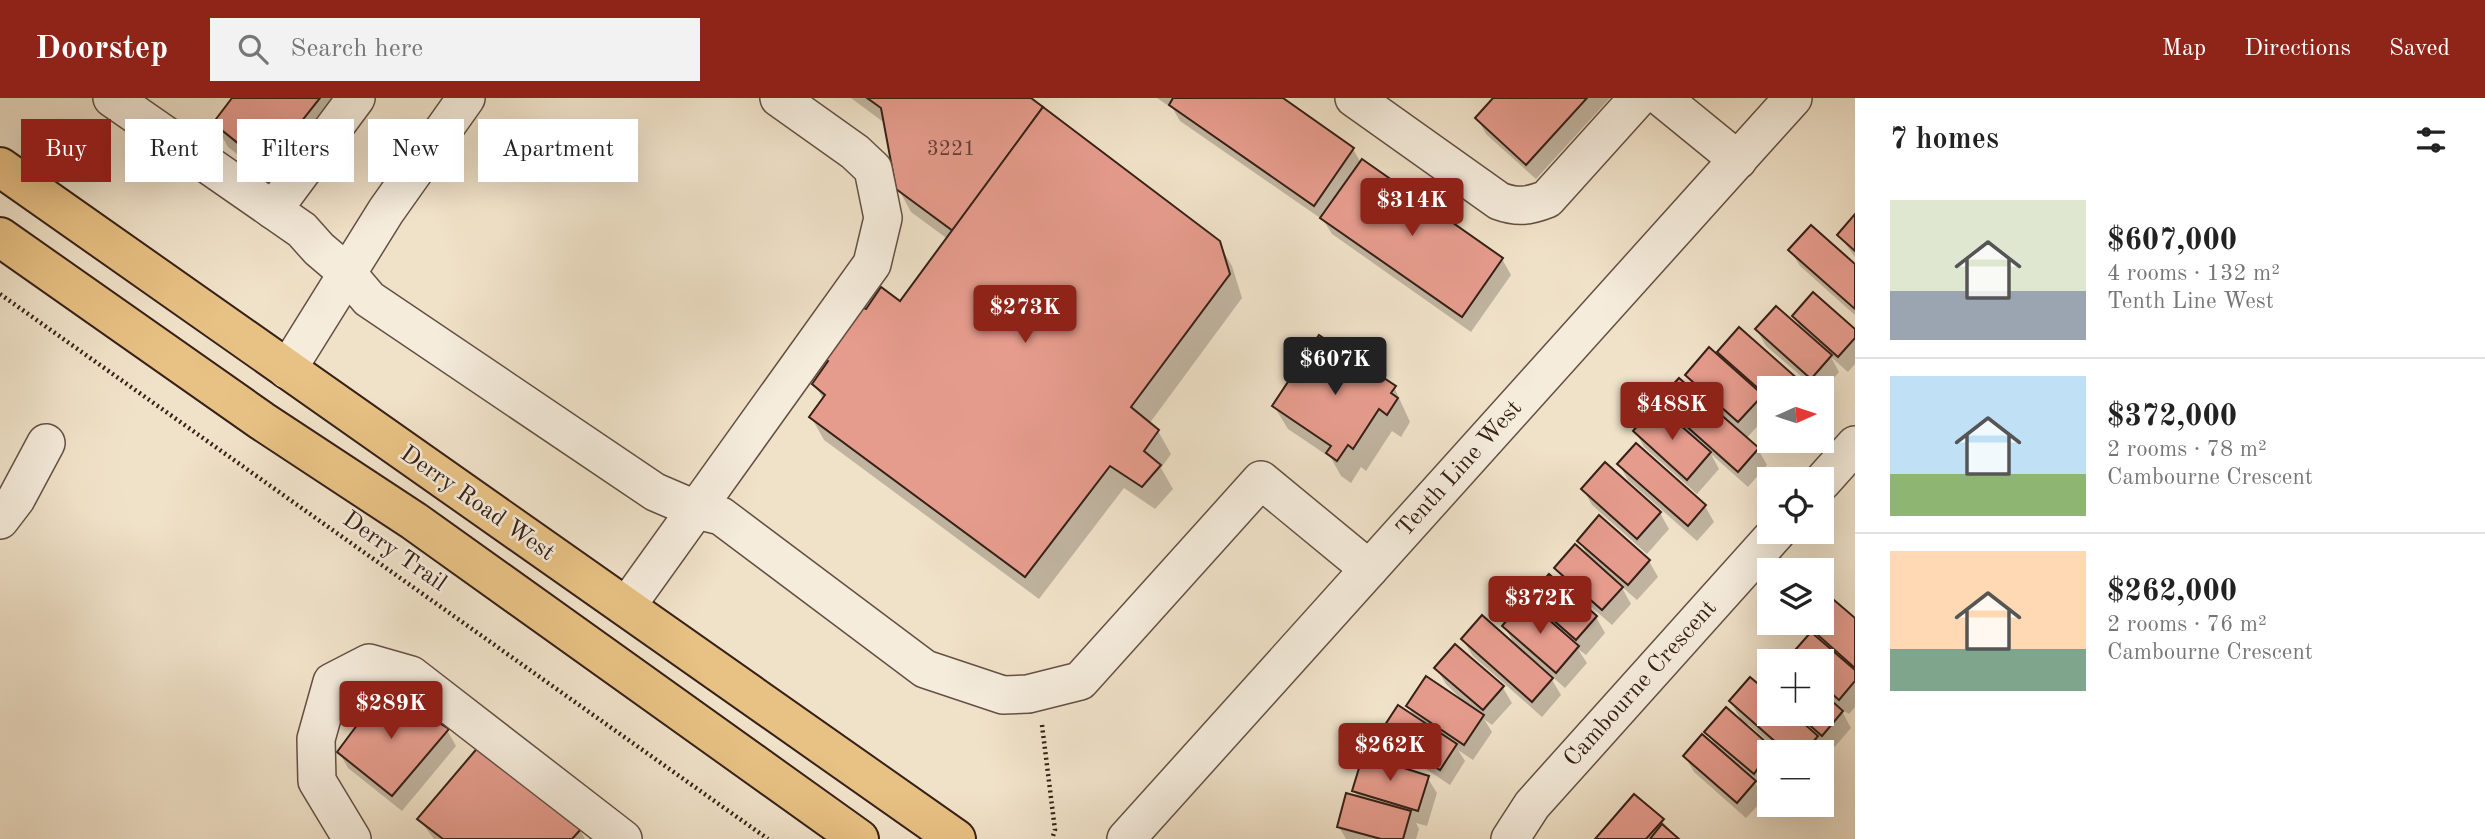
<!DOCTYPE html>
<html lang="en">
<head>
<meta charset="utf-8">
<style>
  body { margin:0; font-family:"Old Standard TT",serif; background:#f2f2f2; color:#222; height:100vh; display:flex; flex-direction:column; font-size:26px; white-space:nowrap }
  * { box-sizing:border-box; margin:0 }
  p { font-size:23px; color:#767676 }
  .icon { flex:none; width:38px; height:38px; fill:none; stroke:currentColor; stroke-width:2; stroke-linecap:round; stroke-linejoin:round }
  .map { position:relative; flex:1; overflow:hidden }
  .drawer { display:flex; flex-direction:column; background:#fff; width:630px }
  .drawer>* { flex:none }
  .hud { position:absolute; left:21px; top:21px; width:665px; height:63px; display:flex; gap:14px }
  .needle { width:46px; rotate:87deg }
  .tools { position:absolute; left:1757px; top:278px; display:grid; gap:14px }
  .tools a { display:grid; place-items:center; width:77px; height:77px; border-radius:0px; background:#fff; box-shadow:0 7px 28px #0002; font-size:35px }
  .price { position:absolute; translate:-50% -60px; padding:0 16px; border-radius:7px; background:#8f2418; color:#fff; font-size:23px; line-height:46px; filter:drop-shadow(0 2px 4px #0008) }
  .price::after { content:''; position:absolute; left:50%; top:42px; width:21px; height:16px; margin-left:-10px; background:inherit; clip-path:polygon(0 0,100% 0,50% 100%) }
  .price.current { background:#222; color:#fff }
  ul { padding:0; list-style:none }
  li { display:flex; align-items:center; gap:21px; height:175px; padding:0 35px }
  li+li { border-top:2px solid #e0e0e0 }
  li span { display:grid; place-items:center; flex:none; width:196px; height:140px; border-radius:0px; color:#555 }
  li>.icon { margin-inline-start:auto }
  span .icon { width:84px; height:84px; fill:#fffc; stroke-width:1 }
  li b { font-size:30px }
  h2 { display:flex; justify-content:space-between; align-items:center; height:84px; padding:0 35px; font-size:30px }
  .pill { padding:0 24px; border-radius:0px; background:#fff; box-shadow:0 7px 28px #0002; font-size:24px; line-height:63px }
  .pill.current { background:#8f2418; color:#fff }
  header { display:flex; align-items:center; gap:42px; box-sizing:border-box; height:98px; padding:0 35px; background:#8f2418; color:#fff }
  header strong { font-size:33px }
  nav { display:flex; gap:38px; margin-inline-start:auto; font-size:24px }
  .search { width:490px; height:63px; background:#f2f2f2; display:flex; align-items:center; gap:18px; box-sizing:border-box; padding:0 24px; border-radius:0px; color:#767676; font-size:26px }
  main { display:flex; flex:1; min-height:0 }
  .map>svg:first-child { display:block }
  .shadow { fill:#0003 }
  .building { fill:#e69c8d; stroke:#362017; stroke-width:2 }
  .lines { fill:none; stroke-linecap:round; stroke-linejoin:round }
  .minor-casing { stroke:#645044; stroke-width:40 }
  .major-casing { stroke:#362017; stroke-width:42 }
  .path { stroke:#362017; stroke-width:4.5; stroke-dasharray:2 3.5; stroke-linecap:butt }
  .minor { stroke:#f5ecdc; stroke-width:37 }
  .major { stroke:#e8c184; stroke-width:38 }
  .labels { text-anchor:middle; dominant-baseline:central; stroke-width:5; stroke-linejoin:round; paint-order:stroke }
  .number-label { font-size:21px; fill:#623f34 }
  .street-label { font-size:24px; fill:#362017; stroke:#f5ecdc }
</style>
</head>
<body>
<header>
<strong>Doorstep</strong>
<div class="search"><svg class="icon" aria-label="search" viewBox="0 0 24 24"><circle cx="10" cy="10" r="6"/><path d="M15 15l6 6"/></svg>Search here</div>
<nav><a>Map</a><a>Directions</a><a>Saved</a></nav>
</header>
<main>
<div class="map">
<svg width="1855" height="741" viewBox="0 0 1855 741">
  <rect width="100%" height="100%" fill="#f0e2c9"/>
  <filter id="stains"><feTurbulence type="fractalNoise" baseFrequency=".00286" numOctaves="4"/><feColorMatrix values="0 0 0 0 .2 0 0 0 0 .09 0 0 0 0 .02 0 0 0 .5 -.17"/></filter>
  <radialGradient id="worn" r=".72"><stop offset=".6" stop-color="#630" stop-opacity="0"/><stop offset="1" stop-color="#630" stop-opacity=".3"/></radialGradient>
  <g class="shadow">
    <path d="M234,0H351L280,90L228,49L215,26Z"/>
    <path d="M851,0H1028L1218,144L1232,168L1242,200L1149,326L1158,333L1171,356L1161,370L1173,391L1155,411L1124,390L1039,501L824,342L811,319L823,301L815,286L827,268L821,258L867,213L900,206L949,142L911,114L898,90L886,26Z"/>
    <path d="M1157,0H1280L1353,51L1361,65L1502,161L1511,177L1471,234L1332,136L1323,122L1180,23L1173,11Z"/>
    <path d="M1495,0H1610L1536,81L1486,36L1477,20Z"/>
    <path d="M1855,119V159L1839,137Z"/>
    <path d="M1790,152L1855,168V217L1800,168Z"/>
    <path d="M1794,218L1855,233V266L1848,274L1831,259L1839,274L1822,294V290H1815L1766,248L1757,232L1802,233Z"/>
    <path d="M1739,231L1806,290H1769V306L1764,303L1769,315L1746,341L1758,351L1767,367L1748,389L1711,356L1719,371L1697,396L1644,349L1635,333L1670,320L1660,304L1701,300L1687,277L1726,266L1719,254Z"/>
    <path d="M1394,289L1410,324L1401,339L1392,333L1366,373L1361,369L1351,385L1341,378L1331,360L1288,331L1274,308Z"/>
    <path d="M1619,366L1705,408L1714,424L1697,443L1628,382Z"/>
    <path d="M1583,391L1660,415L1669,431L1647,456L1592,407Z"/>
    <path d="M1579,443L1649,463L1658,479L1637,502L1621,488L1631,506L1612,527L1565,486L1556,470L1590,461Z"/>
    <path d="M1531,500L1596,519L1605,535L1586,557L1578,551L1587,565L1565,590L1548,575L1561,597L1542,619L1473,558L1463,542L1516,549L1504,528L1538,514Z"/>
    <path d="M1834,504L1855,523V609L1849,616L1840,610L1851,630L1831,653L1819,643L1826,656L1822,661V654H1780L1748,626L1746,629L1774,654H1769V685L1764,691L1754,683L1764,701L1746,720L1694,674L1685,658L1716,650L1707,634L1744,627L1731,604L1750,581L1769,598V616H1822V564H1794L1792,559L1818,541L1812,530L1816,525H1822V519Z"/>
    <path d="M1455,548L1503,590L1512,605L1492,627L1484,621L1492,634L1473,662L1458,652L1465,663L1450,687L1393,649L1383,633L1415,621L1408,608L1467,607L1446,586L1436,570Z"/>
    <path d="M447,632L456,648L402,713L348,670L339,654Z"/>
    <path d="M1427,679L1437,695L1427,728L1416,725L1419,731L1416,741H1346L1339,729L1359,700L1354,693Z"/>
    <path d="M419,721L580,732L585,741H434Z"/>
    <path d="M1662,723L1677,741H1598Z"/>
  </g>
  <g class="building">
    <path d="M232,0H320L266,68L213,25Z"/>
    <path d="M867,0H1031L1043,9L953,133L896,91L881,10Z"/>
    <path d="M1173,0H1283L1354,50L1314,108L1169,7Z"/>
    <path d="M1493,0H1587L1526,67L1475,20Z"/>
    <path d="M1043,9L1220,143L1230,176L1131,309L1159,332L1144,353L1161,367L1142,389L1110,368L1025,479L809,319L825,297L812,286L828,263L819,258L856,206L866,211L881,189L900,203Z"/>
    <path d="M1362,61L1503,160L1462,219L1320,120Z"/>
    <path d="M1855,116V153L1837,137Z"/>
    <path d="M1811,127L1855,166V211L1788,152Z"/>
    <path d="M1813,194L1855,231V240L1838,259L1792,218Z"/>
    <path d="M1776,208L1832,257L1811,281L1755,231Z"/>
    <path d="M1739,229L1808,290H1769V300L1717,254Z"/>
    <path d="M1319,237L1396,288L1391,295L1398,300L1387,317L1379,311L1353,351L1348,347L1337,363L1326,355L1331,348L1272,308Z"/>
    <path d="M1709,249L1763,297L1738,324L1685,277Z"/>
    <path d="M1679,280L1759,350L1738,374L1658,303Z"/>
    <path d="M1656,306L1711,354L1687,382L1633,333Z"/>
    <path d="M1636,345L1706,407L1688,428L1617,366Z"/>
    <path d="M1605,364L1661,414L1637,441L1581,391Z"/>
    <path d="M1599,417L1650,462L1628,487L1577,443Z"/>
    <path d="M1575,446L1623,489L1602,512L1554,470Z"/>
    <path d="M1549,476L1597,518L1576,542L1528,500Z"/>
    <path d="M1525,501L1579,548L1556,575L1502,528Z"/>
    <path d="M1834,502L1855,520V570L1810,530L1814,525H1822V516Z"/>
    <path d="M1482,517L1553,580L1532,604L1461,541Z"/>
    <path d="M1811,534L1855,572V583L1839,602L1822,587V564H1795L1789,559Z"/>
    <path d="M1455,546L1504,588L1483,612L1434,570Z"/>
    <path d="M1426,578L1484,617L1464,647L1406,608Z"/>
    <path d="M1750,579L1769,595V616H1793L1818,638L1805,654H1787L1729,603Z"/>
    <path d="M384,591L449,631L392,698L337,654Z"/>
    <path d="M1822,594L1843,613L1822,638L1797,616H1822Z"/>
    <path d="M1398,607L1457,646L1440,672L1381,633Z"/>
    <path d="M1726,609L1775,652L1769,654L1754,676L1704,634Z"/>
    <path d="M1702,636L1756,683L1737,705L1683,658Z"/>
    <path d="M480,647L581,731L572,741H443L417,721Z"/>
    <path d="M1363,657L1429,678L1418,713L1352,693Z"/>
    <path d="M1346,695L1411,713L1403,741H1381L1337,729Z"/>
    <path d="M1634,696L1664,721L1646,741H1595Z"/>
    <path d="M1662,726L1679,741H1650Z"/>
  </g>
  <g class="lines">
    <g class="minor-casing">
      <g id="minor">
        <path d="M112,0L302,132L319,151L346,174L369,201L655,394L697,412L721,418L925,571L1003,597L1028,596L1080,583L1261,382L1369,471"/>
        <path d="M1354,0L1499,103C1518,110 1529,108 1547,101L1638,0"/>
        <path d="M1662,0L1738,62"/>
        <path d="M273,112L356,0"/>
        <path d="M287,272L386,113L466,0"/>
        <path d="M1822,384L1855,347"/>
        <path d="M0,422L16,401L46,345"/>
        <path d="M626,509L872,166L883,120L873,71L855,54L779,0"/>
        <path d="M352,741L317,683L316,641L332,584L369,565L411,577L623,741"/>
        <path d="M1126,741L1793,0"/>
        <path d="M1510,741L1532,707L1777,434"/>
      </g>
    </g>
    <g class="major-casing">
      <g id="major">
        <path d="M0,69L956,741"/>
        <path d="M0,139L262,323L414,423L859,741"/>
      </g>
    </g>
    <g class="path">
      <path d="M0,196L768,741"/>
      <path d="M1042,627L1055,732L1052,741"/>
    </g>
    <use href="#minor" class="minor"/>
    <use href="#major" class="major"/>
  </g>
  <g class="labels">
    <g class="number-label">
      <text x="951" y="51">3221</text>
    </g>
    <g class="street-label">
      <text transform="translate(1460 371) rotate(-48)">Tenth Line West</text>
      <text transform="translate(477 406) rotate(35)">Derry Road West</text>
      <text transform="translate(394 454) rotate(35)">Derry Trail</text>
      <text transform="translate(1641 586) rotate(-48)">Cambourne Crescent</text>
    </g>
  </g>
  <rect width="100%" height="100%" filter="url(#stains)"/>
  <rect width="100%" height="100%" fill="url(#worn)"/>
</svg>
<div class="tools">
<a><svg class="needle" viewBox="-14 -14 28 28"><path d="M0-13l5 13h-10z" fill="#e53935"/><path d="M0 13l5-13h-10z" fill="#767676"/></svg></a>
<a><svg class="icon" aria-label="locate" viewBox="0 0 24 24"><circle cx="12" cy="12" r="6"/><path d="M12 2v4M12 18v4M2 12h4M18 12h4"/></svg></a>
<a><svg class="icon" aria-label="layers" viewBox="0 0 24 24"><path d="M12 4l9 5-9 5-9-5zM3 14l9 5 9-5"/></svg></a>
<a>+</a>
<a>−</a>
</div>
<b class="price" style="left:1412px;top:140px">$314K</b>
<b class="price" style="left:1025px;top:247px">$273K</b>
<b class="price current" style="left:1335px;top:299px">$607K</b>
<b class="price" style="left:1672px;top:344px">$488K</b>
<b class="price" style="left:1540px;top:538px">$372K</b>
<b class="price" style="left:391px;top:643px">$289K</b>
<b class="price" style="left:1390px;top:685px">$262K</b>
<div class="hud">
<a class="pill current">Buy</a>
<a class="pill">Rent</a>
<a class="pill">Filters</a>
<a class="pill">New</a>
<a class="pill">Apartment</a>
</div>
</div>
<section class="drawer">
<h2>7 homes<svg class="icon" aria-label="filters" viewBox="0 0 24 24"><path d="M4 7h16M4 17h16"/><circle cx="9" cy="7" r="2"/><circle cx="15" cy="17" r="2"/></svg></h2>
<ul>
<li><span style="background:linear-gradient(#dfe7d0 65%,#9aa5b1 0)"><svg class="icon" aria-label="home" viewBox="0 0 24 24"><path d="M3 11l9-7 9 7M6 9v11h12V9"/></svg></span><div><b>$607,000</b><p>4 rooms · 132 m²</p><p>Tenth Line West</p></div></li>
<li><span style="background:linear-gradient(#bfe0f5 70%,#8fb573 0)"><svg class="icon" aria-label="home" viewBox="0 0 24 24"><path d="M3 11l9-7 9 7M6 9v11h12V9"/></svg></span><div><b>$372,000</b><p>2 rooms · 78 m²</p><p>Cambourne Crescent</p></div></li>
<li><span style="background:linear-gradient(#ffd9b3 70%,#7fa58c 0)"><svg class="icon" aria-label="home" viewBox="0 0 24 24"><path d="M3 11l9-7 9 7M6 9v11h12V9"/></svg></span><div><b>$262,000</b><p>2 rooms · 76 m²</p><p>Cambourne Crescent</p></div></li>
</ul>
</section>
</main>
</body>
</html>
